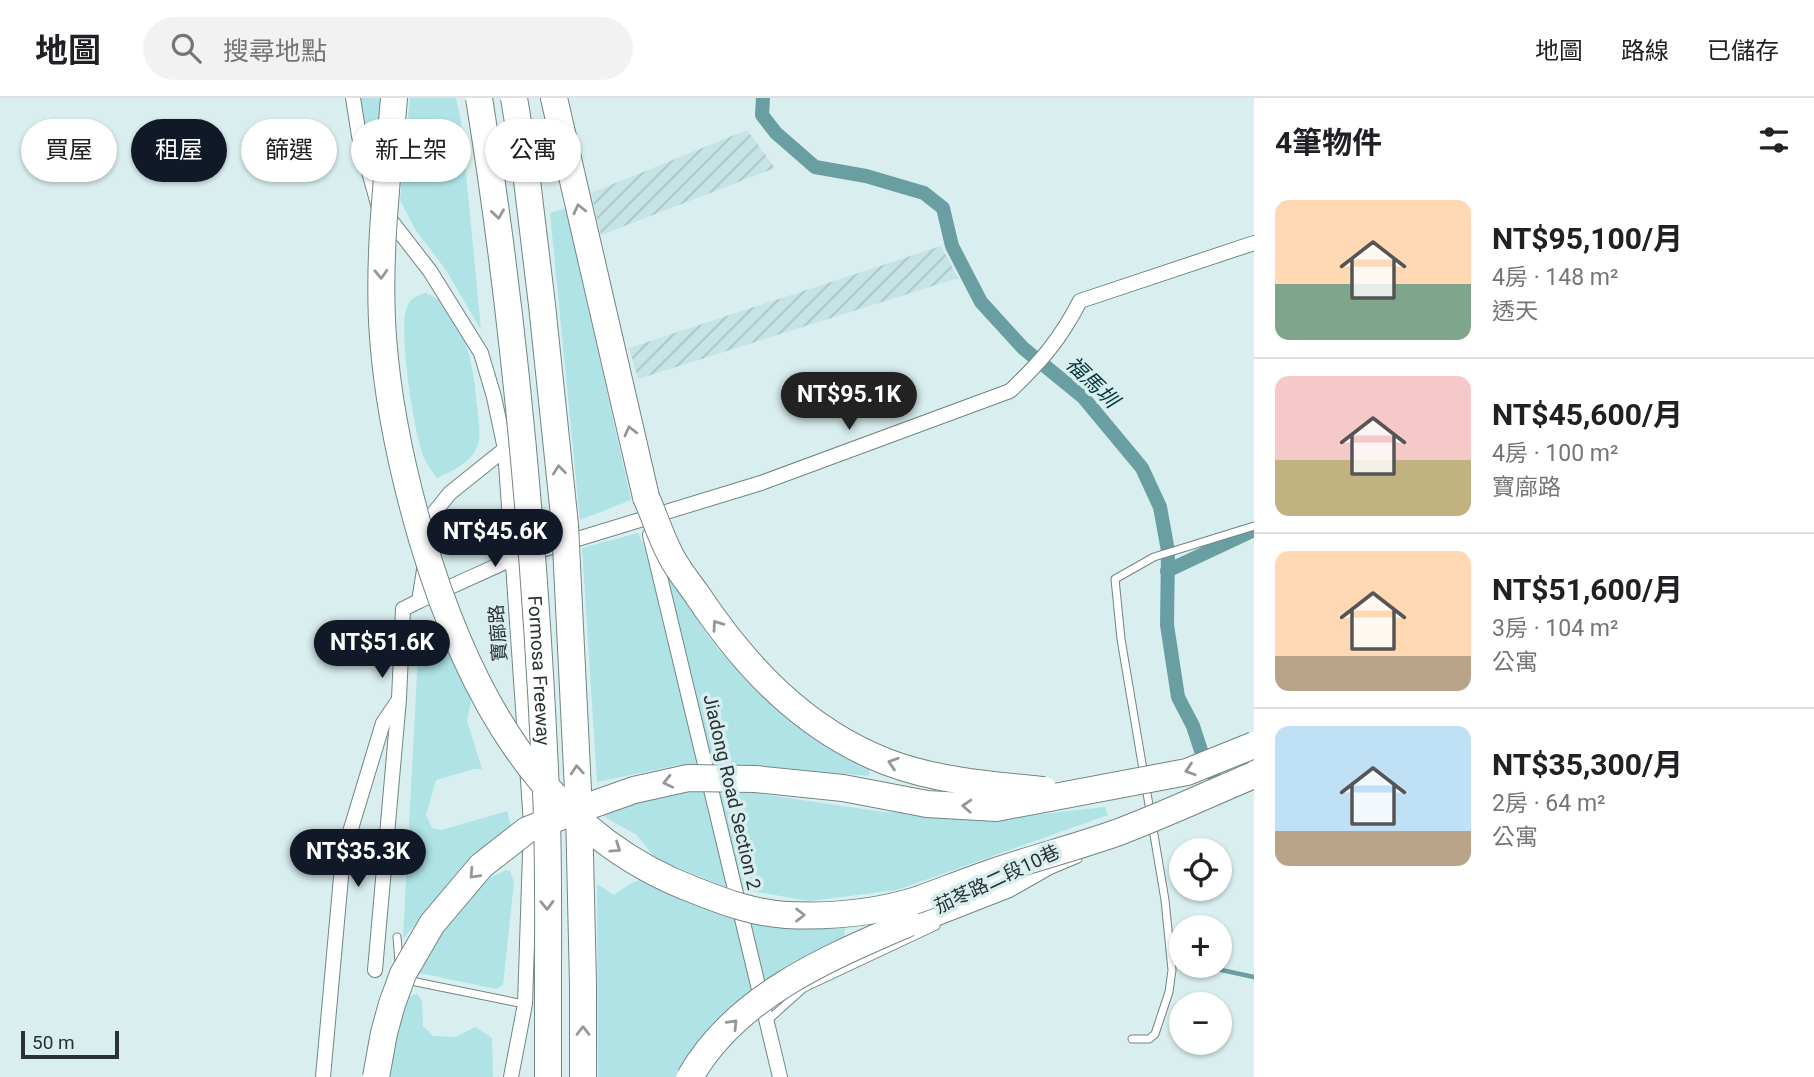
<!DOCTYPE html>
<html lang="zh-TW">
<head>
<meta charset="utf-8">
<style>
  body { margin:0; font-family:Roboto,"Noto Sans TC",sans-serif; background:#f2f2f2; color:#202124; height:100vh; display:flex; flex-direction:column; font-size:26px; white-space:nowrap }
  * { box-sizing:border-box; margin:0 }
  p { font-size:23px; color:#757577 }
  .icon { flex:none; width:38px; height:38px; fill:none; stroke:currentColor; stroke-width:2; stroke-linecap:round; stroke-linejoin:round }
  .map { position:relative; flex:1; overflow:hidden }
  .side { display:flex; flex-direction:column; background:#fff; width:560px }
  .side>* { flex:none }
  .top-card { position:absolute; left:21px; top:21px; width:665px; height:63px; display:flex; gap:14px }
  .tools { position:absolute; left:1169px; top:740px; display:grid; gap:14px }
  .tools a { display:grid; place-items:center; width:63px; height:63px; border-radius:50%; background:#fff; box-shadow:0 2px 5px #0004; font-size:35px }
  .scale { position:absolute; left:21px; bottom:18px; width:98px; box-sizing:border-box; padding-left:7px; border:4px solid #2b3233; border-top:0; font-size:19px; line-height:24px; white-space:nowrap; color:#2b3233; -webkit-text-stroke:5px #d9eeef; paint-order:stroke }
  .price { position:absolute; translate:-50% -60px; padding:0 16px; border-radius:24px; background:#111827; color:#fff; font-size:23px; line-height:46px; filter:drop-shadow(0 2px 4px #0008) }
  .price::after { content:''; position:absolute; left:50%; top:42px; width:21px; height:16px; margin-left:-10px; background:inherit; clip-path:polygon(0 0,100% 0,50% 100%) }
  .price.on { background:#222; color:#fff }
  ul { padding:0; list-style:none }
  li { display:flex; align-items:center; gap:21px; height:175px; padding:0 21px }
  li+li { border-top:2px solid #e0e0e0 }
  li span { display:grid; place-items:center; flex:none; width:196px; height:140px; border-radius:14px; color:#555 }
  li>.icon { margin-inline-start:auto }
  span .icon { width:84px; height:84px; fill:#fffc; stroke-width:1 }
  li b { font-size:30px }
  h2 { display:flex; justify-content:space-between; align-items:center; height:84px; padding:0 21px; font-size:30px }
  .chip { padding:0 24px; border-radius:32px; background:#fff; box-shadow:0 2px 5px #0004; font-size:24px; line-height:63px }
  .chip.on { background:#111827; color:#fff }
  header { display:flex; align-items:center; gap:42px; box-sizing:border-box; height:98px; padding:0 35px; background:#fff; border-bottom:2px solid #e0e0e0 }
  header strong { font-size:33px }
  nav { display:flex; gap:38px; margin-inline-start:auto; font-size:24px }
  .search { width:490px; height:63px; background:#f2f2f2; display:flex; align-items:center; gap:18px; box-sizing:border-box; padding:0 24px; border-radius:38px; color:#757577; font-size:26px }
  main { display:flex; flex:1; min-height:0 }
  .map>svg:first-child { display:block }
  .industrial { fill:url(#industrial-furrows) }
  .green { fill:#afe3e6 }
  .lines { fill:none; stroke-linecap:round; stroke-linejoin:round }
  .stream { stroke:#699fa2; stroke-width:4.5 }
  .canal { stroke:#699fa2; stroke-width:14 }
  .service-casing { stroke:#728585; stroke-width:9 }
  .minor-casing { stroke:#728585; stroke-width:16 }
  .motorway-casing { stroke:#728585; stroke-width:28 }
  .service { stroke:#fff; stroke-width:7 }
  .minor { stroke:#fff; stroke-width:14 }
  .motorway { stroke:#fff; stroke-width:26 }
  .motorway-bridge-casing { stroke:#728585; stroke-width:28; stroke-linecap:butt }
  .motorway-bridge { stroke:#fff; stroke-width:26 }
  .oneway { stroke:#959899 }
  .labels { text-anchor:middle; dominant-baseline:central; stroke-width:7; stroke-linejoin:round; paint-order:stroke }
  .street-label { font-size:19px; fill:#2b3233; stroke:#d9eeef }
  .water-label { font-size:21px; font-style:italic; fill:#003639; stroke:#d9eeef }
</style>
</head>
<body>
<header>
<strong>地圖</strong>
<div class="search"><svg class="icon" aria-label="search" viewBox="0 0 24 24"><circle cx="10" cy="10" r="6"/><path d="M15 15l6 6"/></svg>搜尋地點</div>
<nav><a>地圖</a><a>路線</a><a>已儲存</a></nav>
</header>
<main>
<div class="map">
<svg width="1254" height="979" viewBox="0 0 1254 979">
  <defs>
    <pattern id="industrial-furrows" width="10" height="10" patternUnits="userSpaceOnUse" patternTransform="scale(1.75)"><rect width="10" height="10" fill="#c6e3e5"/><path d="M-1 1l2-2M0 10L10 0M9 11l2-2" fill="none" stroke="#aac3c5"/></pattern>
  </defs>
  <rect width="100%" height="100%" fill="#d9eeef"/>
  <g class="industrial">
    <path d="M747,32L775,70L601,137L591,95Z"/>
    <path d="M941,148L958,180L638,281L629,250Z"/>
  </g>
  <g class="green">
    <path d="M359,0H382L374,47L370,46L365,35Z"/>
    <path d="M410,0H456L461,23L481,232L446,172L415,131L400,102Z"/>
    <path d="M566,110L631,402L580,422L550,115Z"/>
    <path d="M425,195C465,207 474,272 477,308C478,320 481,335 478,346C473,364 452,373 437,380C433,374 428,368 425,362C414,338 399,235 406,212C409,201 415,198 425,195Z"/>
    <path d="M638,435L654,470L666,467C686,502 703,538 732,566C772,607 823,637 870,670L869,678L752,667H679L597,684L582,450Z"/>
    <path d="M430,524H441L471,603L467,623L482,671H474L436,682L426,717L432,730L442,732L507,713L511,727L490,747L471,759L403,841L418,558L424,546Z"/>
    <path d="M679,692L754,695L884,714L1004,720L1105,709L1108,717L897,792L809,803L723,788L655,760L637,737L606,720L604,716L632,700Z"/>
    <path d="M506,772L510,773L514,784L503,887L496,891L419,875C425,851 459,806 477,788C484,781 497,777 506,772Z"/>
    <path d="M642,781L846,824L844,839C826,848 808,856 790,866C743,893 706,935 675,979H598L597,786L614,797L628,787Z"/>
    <path d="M417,895L422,903L423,928L433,938L456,939L475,929L492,940L493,979H386L406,901Z"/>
  </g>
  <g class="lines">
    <path class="stream" d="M1203,868L1254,879"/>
    <g class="canal">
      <path d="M763,0L762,17L776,35L815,69L866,78L924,95L943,110L952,148L981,204L1023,250L1083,299L1142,370L1160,409L1168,453L1167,527L1178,599L1193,628L1205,665L1220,687L1229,691"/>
      <path d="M1167,473L1254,432"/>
    </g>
    <g class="service-casing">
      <g id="service">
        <path d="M1054,771L1078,761"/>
        <path d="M397,839L399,864"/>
        <path d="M409,876L416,884L524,906"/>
        <path d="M766,924L804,890L936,828"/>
        <path d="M1132,941H1149L1155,936L1169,894L1172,872L1165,802L1121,541L1115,481L1154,459L1254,428"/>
      </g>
    </g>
    <g class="minor-casing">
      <g id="minor">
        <path d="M353,0L359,38L378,106L430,173L481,255L494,299L505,351L531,726L525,906L511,979"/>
        <path d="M650,437C694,617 736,798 780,979"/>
        <path d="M428,442L433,416L450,395L505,351"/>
        <path d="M419,503L512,461L761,385L1010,293C1041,264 1061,240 1080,203L1254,145"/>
        <path d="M375,872L399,601L403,511L419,503L425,466"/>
        <path d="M323,979L343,757L383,625L398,603"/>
      </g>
    </g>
    <g class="motorway-casing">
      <g id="motorway">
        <path d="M554,0L646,399"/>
        <path d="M391,34L394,0"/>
        <path d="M909,825L1006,787L1050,762"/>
        <path d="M583,887V979"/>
        <path d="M548,979V889"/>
      </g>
    </g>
    <use href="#service" class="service"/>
    <use href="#minor" class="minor"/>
    <use href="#motorway" class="motorway"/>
    <g class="motorway-bridge-casing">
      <g id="motorway-bridge">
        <path id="s1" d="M479,0C516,229 536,462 546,694C549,759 548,824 548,889"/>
        <path d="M514,0L525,66L542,207L565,427L579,713L583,887"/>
        <path d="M391,34C385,102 378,171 383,239C388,307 403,376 422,441C466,590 540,734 694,792C724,804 754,815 786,817C829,819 875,815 917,802C942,793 967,783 993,774C1034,760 1077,749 1119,734C1164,717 1209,696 1254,677"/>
        <path d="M646,399C655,419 661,440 671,458C678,472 689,485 698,498C746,570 805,632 887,664C937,683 992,687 1044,692"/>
        <path d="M376,979L384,935L392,906L403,876L432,826L481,768L527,732L586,709L634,692L688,680L755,681L843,690L927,706L996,710L1187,674L1254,647"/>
        <path d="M690,979C736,898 828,860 909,825"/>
      </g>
    </g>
    <use href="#motorway-bridge" class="motorway-bridge"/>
  </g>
  <defs><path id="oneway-chevron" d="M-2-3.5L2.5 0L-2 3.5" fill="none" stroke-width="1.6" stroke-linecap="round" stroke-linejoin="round" transform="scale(1.75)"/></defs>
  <g class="oneway">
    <use href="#oneway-chevron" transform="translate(579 111) rotate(-103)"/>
    <use href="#oneway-chevron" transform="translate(498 116) rotate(82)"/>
    <use href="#oneway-chevron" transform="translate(381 176) rotate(88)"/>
    <use href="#oneway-chevron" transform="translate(630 333) rotate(-104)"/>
    <use href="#oneway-chevron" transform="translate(559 372) rotate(-96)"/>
    <use href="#oneway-chevron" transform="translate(717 527) rotate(-125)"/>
    <use href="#oneway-chevron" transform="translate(893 665) rotate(-162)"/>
    <use href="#oneway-chevron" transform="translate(577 672) rotate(-94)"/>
    <use href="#oneway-chevron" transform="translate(1190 672) rotate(162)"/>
    <use href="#oneway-chevron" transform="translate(668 684) rotate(167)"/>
    <use href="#oneway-chevron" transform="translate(967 708) rotate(-177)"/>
    <use href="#oneway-chevron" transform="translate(616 750) rotate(34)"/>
    <use href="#oneway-chevron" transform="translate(474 776) rotate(133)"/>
    <use href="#oneway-chevron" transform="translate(547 807) rotate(89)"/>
    <use href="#oneway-chevron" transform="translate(800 817)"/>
    <use href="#oneway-chevron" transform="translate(733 926) rotate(-46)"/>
    <use href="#oneway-chevron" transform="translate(583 933) rotate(-90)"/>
  </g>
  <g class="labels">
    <g class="street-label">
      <text transform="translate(498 535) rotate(-94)">寶廍路</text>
      <text stroke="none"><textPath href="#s1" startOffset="576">Formosa Freeway</textPath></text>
      <text transform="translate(732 694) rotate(77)">Jiadong Road Section 2</text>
      <text transform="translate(997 781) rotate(-25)">茄苳路二段10巷</text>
    </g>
    <g class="water-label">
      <text transform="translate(1092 284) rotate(44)">福馬圳</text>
    </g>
  </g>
</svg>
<div class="tools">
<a><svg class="icon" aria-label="locate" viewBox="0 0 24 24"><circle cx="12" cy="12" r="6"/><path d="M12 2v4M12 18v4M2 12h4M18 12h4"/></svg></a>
<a>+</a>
<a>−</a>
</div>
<div class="scale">50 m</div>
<b class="price on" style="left:849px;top:334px">NT$95.1K</b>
<b class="price" style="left:495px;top:471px">NT$45.6K</b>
<b class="price" style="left:382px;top:582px">NT$51.6K</b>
<b class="price" style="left:358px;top:791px">NT$35.3K</b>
<div class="top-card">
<a class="chip">買屋</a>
<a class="chip on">租屋</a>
<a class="chip">篩選</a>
<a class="chip">新上架</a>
<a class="chip">公寓</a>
</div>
</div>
<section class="side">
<h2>4筆物件<svg class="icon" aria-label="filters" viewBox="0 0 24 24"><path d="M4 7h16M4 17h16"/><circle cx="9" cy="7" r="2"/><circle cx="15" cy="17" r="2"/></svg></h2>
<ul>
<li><span style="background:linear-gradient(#ffd9b3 60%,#7fa58c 0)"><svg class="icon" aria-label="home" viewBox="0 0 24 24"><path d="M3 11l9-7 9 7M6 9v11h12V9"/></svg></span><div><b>NT$95,100/月</b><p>4房 · 148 m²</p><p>透天</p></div></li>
<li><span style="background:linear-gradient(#f6c9c9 60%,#c2b280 0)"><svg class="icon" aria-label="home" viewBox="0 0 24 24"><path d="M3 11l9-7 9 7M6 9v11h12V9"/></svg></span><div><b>NT$45,600/月</b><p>4房 · 100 m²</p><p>寶廍路</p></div></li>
<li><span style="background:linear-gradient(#ffd9b3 75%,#b9a48a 0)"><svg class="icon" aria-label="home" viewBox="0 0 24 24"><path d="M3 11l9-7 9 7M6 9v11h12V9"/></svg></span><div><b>NT$51,600/月</b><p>3房 · 104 m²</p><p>公寓</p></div></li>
<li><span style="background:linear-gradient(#bfe0f5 75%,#b9a48a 0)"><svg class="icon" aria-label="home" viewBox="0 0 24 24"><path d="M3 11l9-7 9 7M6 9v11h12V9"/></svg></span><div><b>NT$35,300/月</b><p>2房 · 64 m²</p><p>公寓</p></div></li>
</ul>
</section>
</main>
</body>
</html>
